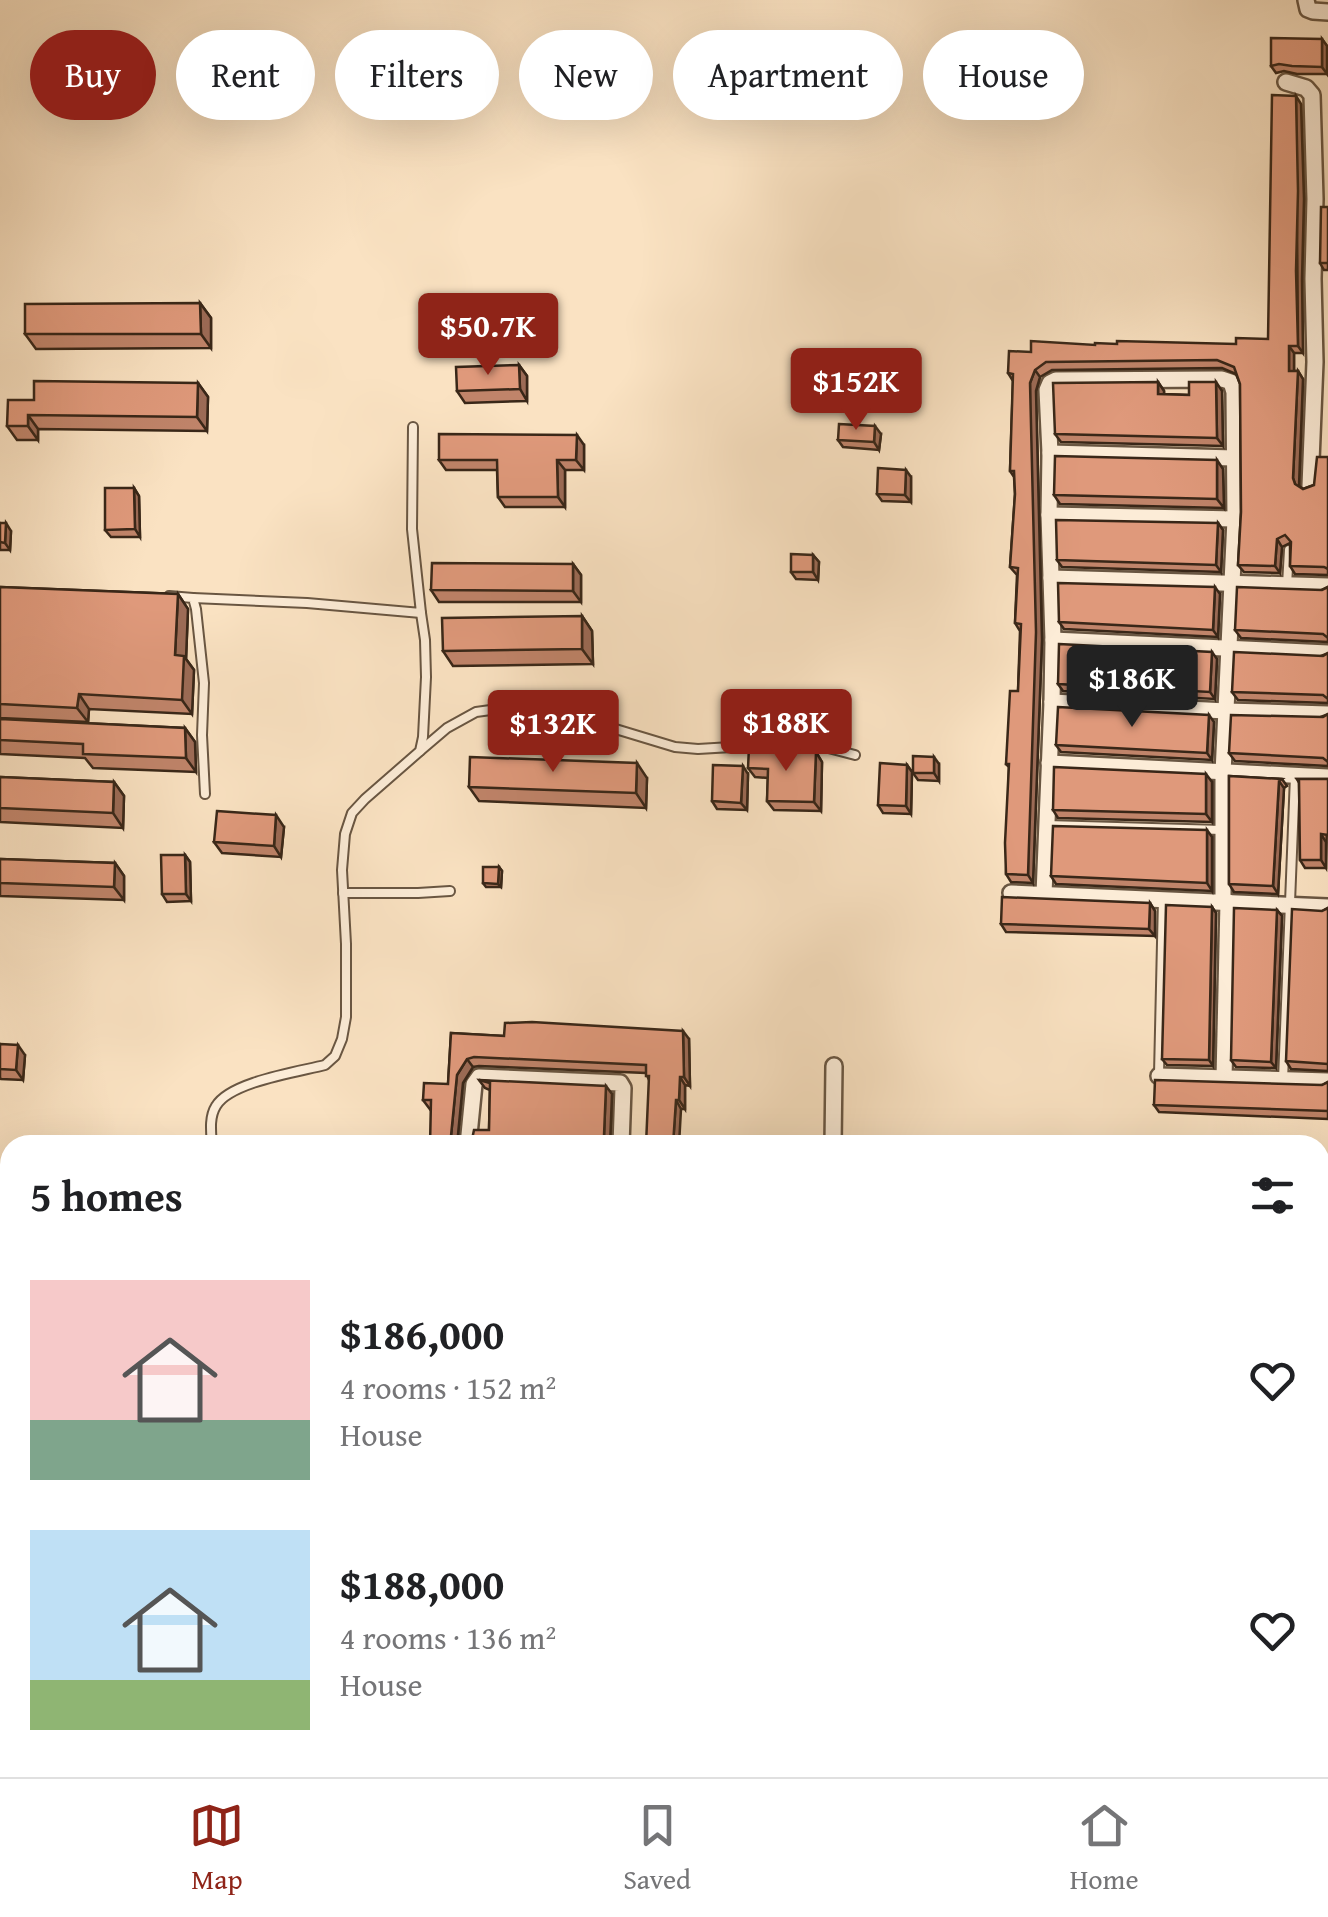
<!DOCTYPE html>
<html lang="en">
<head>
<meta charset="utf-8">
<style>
  body { margin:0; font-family:"Gentium Book Plus",serif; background:#f6f6f6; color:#202124; height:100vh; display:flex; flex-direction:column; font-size:38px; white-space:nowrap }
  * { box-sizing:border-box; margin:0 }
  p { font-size:32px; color:#757577 }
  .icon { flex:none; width:55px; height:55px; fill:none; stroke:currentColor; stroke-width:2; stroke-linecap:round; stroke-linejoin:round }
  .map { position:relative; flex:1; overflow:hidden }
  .sheet { position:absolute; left:0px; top:1135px; width:1330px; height:642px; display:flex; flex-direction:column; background:#fff; border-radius:30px 30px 0 0; box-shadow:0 10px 40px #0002 }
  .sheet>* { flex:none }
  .banner { position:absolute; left:30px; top:30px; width:1270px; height:90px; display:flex; gap:20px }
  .price { position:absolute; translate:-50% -85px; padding:0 22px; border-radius:10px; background:#8f2418; color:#fff; font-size:32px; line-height:65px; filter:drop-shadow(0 2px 5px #0008) }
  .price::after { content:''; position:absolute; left:50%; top:60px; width:30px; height:22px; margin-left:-15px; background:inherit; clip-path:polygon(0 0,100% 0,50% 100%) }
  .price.active { background:#222; color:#fff }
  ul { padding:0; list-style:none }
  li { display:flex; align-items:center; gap:30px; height:250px; padding:0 30px }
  li span { display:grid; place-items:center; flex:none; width:280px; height:200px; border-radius:0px; color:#555 }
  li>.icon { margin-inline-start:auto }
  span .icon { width:120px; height:120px; fill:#fffc; stroke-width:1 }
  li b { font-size:42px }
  h2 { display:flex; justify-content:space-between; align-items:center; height:120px; padding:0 30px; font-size:42px }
  .chip { padding:0 35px; border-radius:45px; background:#fff; box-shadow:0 10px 40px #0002; font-size:35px; line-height:90px }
  .chip.active { background:#8f2418; color:#fff }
  .tab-bar { display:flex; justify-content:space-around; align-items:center; height:140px; border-top:2px solid #e0e0e0; background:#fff; font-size:28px; color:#757577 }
  .tab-bar a { display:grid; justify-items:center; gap:5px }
  .tab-bar .active { color:#8f2418 }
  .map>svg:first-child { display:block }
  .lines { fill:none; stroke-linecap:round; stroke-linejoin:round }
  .service-casing { stroke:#695642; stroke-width:12 }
  .minor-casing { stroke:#695642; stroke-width:20 }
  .trunk-casing { stroke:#392718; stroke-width:30 }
  .service { stroke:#fcecd7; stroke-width:8 }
  .minor { stroke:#fcecd7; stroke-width:15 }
  .trunk { stroke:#edc181; stroke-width:25 }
  .wall { fill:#c0846a; stroke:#392718; stroke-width:2.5 }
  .shaded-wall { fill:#9c6b56; stroke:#392718; stroke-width:2.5 }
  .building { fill:#df997b; stroke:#392718; stroke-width:2.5 }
</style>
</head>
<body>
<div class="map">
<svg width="1328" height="1777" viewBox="0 0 1328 1777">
  <rect width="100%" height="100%" fill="#fae2c2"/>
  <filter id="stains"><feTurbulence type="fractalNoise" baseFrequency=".002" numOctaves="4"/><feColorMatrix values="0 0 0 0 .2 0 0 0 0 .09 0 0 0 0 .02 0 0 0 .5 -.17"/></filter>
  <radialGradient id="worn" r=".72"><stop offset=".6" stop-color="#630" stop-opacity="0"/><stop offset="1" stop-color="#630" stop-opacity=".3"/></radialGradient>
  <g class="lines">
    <g class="service-casing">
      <g id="service">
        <path d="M1287,585L1289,550"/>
        <path d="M169,596L193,598L196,609L204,683L202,735L205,794"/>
        <path d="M193,598L307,603L421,613L412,529L413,427"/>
        <path d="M420,751L447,728L476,712L513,707L556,711L675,747L698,749L783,744L817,745L855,755"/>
        <path d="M1047,825L1222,830"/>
        <path d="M343,893H418L450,891"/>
        <path d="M1159,1074L1163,899"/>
        <path d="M1283,1080L1295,776"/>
        <path d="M212,1145C211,1132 209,1117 216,1106C230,1082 297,1072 325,1065L335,1056L342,1039L346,1017V944L342,870L345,834L352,813L365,799L420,751L423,737L426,677L425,640L421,613"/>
        <path d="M0,1196H10"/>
        <path d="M0,1299L10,1300"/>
        <path d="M1320,1627L1328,1649"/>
        <path d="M510,1768L514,1777"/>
        <path d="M535,1768L539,1777"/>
        <path d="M966,1777L967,1768"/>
      </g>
    </g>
    <g class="minor-casing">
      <g id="minor">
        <path d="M1306,0L1308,9L1313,11L1328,12"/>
        <path d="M1286,82L1306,88L1312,95L1315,199L1313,279L1315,362L1310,486"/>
        <path d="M1050,453L1234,458"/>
        <path d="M1049,515L1235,519"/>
        <path d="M1051,578L1328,586"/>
        <path d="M1053,640L1328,653"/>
        <path d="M1052,702L1226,711L1328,714"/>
        <path d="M1049,763L1328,777"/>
        <path d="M1011,893L1328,907"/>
        <path d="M1044,894L1052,702L1053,640L1049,515L1050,453L1047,390L1050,383L1056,380L1222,379L1231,382L1234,392L1235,519L1223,773V902"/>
        <path d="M1159,1076L1328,1081"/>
        <path d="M1224,1078L1228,902"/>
        <path d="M468,1145L474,1084L479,1077L620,1083L623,1088L621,1145"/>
        <path d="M833,1145L834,1066"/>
        <path d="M1320,1390L1328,1428"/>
        <path d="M759,1768L761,1777"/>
        <path d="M1081,1768L1082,1777"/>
      </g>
    </g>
    <g class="trunk-casing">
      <g id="trunk">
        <path d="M1320,1481L1328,1478"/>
        <path d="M623,1777L645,1768"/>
      </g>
    </g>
    <use href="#service" class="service"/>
    <use href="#minor" class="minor"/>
    <use href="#trunk" class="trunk"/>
  </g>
  <g class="wall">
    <path d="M1322,39L1327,46V74H1297L1284,71L1276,73L1271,66Z"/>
    <path d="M1301,104L1304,199L1302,279L1303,353H1294V371H1298L1303,379L1299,486L1303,489L1314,485L1328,457V575L1295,574L1290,566V543L1282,547L1280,573L1244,572L1238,565L1241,512L1240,384L1236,374L1222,368L1052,370L1040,377L1036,391L1042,640L1033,883L1011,882L1006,874L1009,767L1006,764L1018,691L1020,631L1015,623L1017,575L1010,567L1015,494L1014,477L1010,471L1013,381L1008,373L1031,352L1095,345L1236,344L1268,339Z"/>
    <path d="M1328,207V270H1324L1320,263Z"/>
    <path d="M200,303L211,318V348L36,349L25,334Z"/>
    <path d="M519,365L527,376V401L465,403L457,391Z"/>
    <path d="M1158,382L1164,391V394L1189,395L1222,391L1223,446L1061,442L1055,434Z"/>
    <path d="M198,383L208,397L207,431L38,429V440H17L7,426L34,400Z"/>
    <path d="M881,434L879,450L843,447L838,440Z"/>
    <path d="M584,445V470H565V507H505L498,497L497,470H446L439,460Z"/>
    <path d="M1223,469L1224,508L1060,504L1054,495Z"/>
    <path d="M911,477V502L882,501L877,494Z"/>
    <path d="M134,488L139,496L140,537H111L105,530Z"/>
    <path d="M0,523L11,531L10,550H0Z"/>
    <path d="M1218,523L1223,530L1221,572L1062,567L1057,560Z"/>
    <path d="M813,555L819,562L818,580L796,579L791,572Z"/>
    <path d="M573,564L581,575V602H439L431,590Z"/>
    <path d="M0,587L178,594L188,609L186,659L194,670L192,714L89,709L88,722L0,718Z"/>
    <path d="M1328,587V642L1241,638L1235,630Z"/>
    <path d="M1220,594L1218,637L1064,629L1059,622Z"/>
    <path d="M582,616L592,631L593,664L453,666L443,651Z"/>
    <path d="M1328,653V703L1238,700L1232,692Z"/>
    <path d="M1217,659L1215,699L1063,691L1058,684Z"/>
    <path d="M1328,714V766L1235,761L1229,753Z"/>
    <path d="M0,719L185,728L195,742L196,772L93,768L85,758L0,754Z"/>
    <path d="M1214,722L1212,760L1061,752L1056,745Z"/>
    <path d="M770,748L772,751L816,752L822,762L821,811L774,810L767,801L768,778L755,777L748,768Z"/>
    <path d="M939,764V781L918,780L913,773Z"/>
    <path d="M907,765L912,772L911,814L883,813L878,805Z"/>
    <path d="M748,774L747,810L717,809L712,801Z"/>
    <path d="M1229,776L1282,779L1287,786L1284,788L1278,894L1234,892L1229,884Z"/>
    <path d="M0,777L114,782L124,796L123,828L0,822Z"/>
    <path d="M647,778L646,808L479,801L469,787Z"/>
    <path d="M1297,779H1328L1326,868H1305L1300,860L1299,783Z"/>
    <path d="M1212,782V822L1058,818L1053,810Z"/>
    <path d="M284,827L281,857L222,853L214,842Z"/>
    <path d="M1212,837V891L1056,884L1051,876Z"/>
    <path d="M185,855L190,862L191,901L167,902L162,894Z"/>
    <path d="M0,859L115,863L124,876V900L0,896Z"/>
    <path d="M499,867L502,871L501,887H486L483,883Z"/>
    <path d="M1150,903L1155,911V936L1006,932L1001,924Z"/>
    <path d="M1212,907L1216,913L1213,1066L1167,1065L1162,1059Z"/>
    <path d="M1328,908V1071L1291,1069L1286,1061L1322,911Z"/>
    <path d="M1277,910L1282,916L1276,1068L1236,1067L1231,1060Z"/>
    <path d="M451,1033L504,1036L689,1039L690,1086L685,1085V1109H681L649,1080L646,1073L479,1066L473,1067L463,1083L457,1145L423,1100L448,1084Z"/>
    <path d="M0,1044L25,1055L23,1080L1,1079L0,1078Z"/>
    <path d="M479,1080L612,1094L610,1145L471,1144L489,1130L490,1090L485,1088Z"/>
    <path d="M1328,1082V1119L1159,1112L1154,1105L1322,1085Z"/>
    <path d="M0,1200L10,1201V1248H0Z"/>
    <rect x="0" y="1477" width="10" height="39"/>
    <path d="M1320,1667L1328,1686V1689L1320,1692Z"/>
    <path d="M0,1732L10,1774H0Z"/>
    <path d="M303,1768H440V1777L345,1770L309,1777Z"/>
    <path d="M766,1768H947L945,1777L895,1772L894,1777H828L826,1770L806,1777H762Z"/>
  </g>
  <g class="shaded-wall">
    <path d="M1322,39L1327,46V74L1322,67Z"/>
    <path d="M1296,96L1301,104L1304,199L1302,279L1303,353L1298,346Z"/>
    <path d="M200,303L211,318V348L201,334Z"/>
    <path d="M1289,346L1294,353V379L1289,371Z"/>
    <path d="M519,365L527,376V401L520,389Z"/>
    <path d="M1035,370L1040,377L1036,391L1042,640L1033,883L1028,875L1030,383Z"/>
    <path d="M1298,371L1303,379L1299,486L1301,492L1295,484L1293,478Z"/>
    <path d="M1158,382L1164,391V402L1158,394Z"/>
    <path d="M1216,382L1222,391L1223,446L1217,438Z"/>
    <path d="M198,383L208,397L207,431L197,417Z"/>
    <path d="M28,415L38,429V440L28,426Z"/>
    <path d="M875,426L881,434L879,450L874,442Z"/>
    <path d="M577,435L584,445V470L576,460Z"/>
    <path d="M557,460L565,470V507L558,497Z"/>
    <path d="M1217,460L1223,469L1224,508L1217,499Z"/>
    <path d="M906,470L911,477V502L905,495Z"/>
    <path d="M134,488L139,496L140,537L135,529Z"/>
    <path d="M6,523L11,531L10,550L5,543Z"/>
    <path d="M1218,523L1223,530L1221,572L1216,565Z"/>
    <path d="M1277,539L1282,547L1280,573L1275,566Z"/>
    <path d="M813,555L819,562L818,580L813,572Z"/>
    <path d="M573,564L581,575V602L573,591Z"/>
    <path d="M1215,587L1220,594L1218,637L1213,630Z"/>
    <path d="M178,594L188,609L186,659L194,670L192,714L182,700L175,655Z"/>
    <path d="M582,616L592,631L593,664L582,649Z"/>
    <path d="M1212,652L1217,659L1215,699L1210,692Z"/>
    <path d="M79,694L89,709L88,722L77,708Z"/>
    <path d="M1209,715L1214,722L1212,760L1207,753Z"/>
    <path d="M185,728L195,742L196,772L186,758Z"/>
    <path d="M816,752L822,762L821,811L814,802Z"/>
    <path d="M934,757L939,764V781L934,773Z"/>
    <path d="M637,763L647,778L646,808L636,793Z"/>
    <path d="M907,765L912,772L911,814L906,806Z"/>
    <path d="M743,766L748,774L747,810L741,803Z"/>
    <path d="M1206,774L1212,782V822L1206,814Z"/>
    <path d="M1279,781L1284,788L1278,894L1273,886Z"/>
    <path d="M114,782L124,796L123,828L113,813Z"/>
    <path d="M276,815L284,827L281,857L274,846Z"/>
    <path d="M1207,830L1212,837V891L1207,883Z"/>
    <path d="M1321,834L1326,842V868L1321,860Z"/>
    <path d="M185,855L190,862L191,901L186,894Z"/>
    <path d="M115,863L124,876V900L114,887Z"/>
    <path d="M499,867L502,871L501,887L498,884Z"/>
    <path d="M1150,903L1155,911V936L1149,929Z"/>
    <path d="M1212,907L1216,913L1213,1066L1209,1060Z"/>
    <path d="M1277,910L1282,916L1276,1068L1271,1062Z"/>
    <path d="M683,1031L689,1039L690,1086L684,1077Z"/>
    <path d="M18,1045L25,1055L23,1080L16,1070Z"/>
    <path d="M467,1059L473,1067L463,1083L457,1145L452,1142L451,1136L457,1075Z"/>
    <path d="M680,1077L685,1085V1109L679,1100Z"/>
    <path d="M606,1086L612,1094L610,1145H606L604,1136Z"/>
    <path d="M676,1100L681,1109L679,1145H673Z"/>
    <path d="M1320,1433L1324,1438L1326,1450L1320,1443Z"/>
    <path d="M6,1732L10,1739V1774L4,1765Z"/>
    <path d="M266,1768H275V1777H268Z"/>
    <rect x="432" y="1768" width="8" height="9"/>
    <path d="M889,1768H892L895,1772L894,1777H888Z"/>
    <path d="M940,1768H947L945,1777L939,1771Z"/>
  </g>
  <g class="building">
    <path d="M1271,38L1322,39V67L1292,66L1279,64L1271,66Z"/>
    <path d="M1272,95L1296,96L1298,191L1296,271L1298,346H1289V371H1298L1293,478L1295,484L1303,489L1314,485L1317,457H1328V569L1324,567L1290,566L1291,542L1285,535L1277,539L1275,566L1238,565L1241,512L1240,384L1234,367L1217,360L1046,362L1035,370L1030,383L1036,632L1028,875L1006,874L1005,843L1009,764H1006L1010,691H1018L1021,624L1015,623L1018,568L1010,567L1015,494L1014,471H1010L1013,374L1008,373L1009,351L1031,352V341L1095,345V343L1117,344V341L1236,344V338L1268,339Z"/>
    <path d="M1321,207H1328V263H1320Z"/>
    <path d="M200,303L201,334H25V304Z"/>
    <path d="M519,365L520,389L457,391L456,367Z"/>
    <path d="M34,381L198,383L197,417L28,415V426H7L8,400H34Z"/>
    <path d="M1158,382V394L1189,395V382H1216L1217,438L1055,434L1053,383Z"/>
    <path d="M839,424L875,426L874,442L838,440Z"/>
    <path d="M439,434L577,435L576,460H557L558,497H498L497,460H439Z"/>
    <path d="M1055,456L1217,460V499L1054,495Z"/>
    <path d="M878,468L906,470L905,495L877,494Z"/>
    <path d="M105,488H134L135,529L105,530Z"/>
    <path d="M1056,520L1218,523L1216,565L1057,560Z"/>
    <path d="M0,523H6L5,543L0,542Z"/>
    <path d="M791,554L813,555V572H791Z"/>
    <path d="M432,563L573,564V591L431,590Z"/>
    <path d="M1058,583L1215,587L1213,630L1059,622Z"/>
    <path d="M0,587L178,594L175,655L184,656L182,700L79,694L77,708L0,704Z"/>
    <path d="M1237,587L1322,590L1328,587V638L1323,634L1235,630Z"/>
    <path d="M582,616V649L443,651L442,618Z"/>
    <path d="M1059,644L1212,652L1210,692L1058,684Z"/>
    <path d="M1234,652L1323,656L1328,653V699L1323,695L1232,692Z"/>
    <path d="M1058,707L1209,715L1207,753L1056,745Z"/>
    <path d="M1328,714V762L1323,758L1229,753L1231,715L1323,717Z"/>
    <path d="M0,719L185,728L186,758L83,754V744L0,740Z"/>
    <path d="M749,747L770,748V751L816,752L814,802L767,801L768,769L748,768Z"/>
    <path d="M913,756L934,757V773H913Z"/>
    <path d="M470,757L637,763L636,793L469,787Z"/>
    <path d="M880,763L907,765L906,806L878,805Z"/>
    <path d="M713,765L743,766L741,803L712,801Z"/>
    <path d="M1054,767L1206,774V814L1053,810Z"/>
    <path d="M1229,776L1282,779L1279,781L1273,886L1229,884Z"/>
    <path d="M0,777L114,782L113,813L0,808Z"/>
    <path d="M1297,779H1328V835L1321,834V860H1300L1299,781Z"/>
    <path d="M217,811L276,815L274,846L214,842Z"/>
    <path d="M1053,826L1207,830V883L1051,876Z"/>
    <path d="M161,855H185L186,894H162Z"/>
    <path d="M0,859L115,863L114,887L0,883Z"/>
    <path d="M483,867H499L498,884L483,883Z"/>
    <path d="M1002,897L1150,903L1149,929L1001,924Z"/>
    <path d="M1166,905L1212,907L1209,1060L1162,1059Z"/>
    <path d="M1234,908L1277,910L1271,1062L1231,1060Z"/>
    <path d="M1328,908V1064L1286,1061L1292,909L1322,911Z"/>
    <path d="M532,1022L683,1031L684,1077H680L679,1100H676L673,1145H646L649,1076H646V1065L474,1057L467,1059L457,1075L451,1136L452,1142L456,1145H430L431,1100H423L424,1083L448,1084L451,1033L504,1036L505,1023Z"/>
    <path d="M0,1044L18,1045L16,1070L0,1069Z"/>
    <path d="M479,1080L606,1086L604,1136L606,1145H468L471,1144L474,1130H489L490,1083Z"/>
    <path d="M1155,1080L1322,1085L1328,1082V1111L1154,1105Z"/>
    <path d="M0,1200L10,1201V1234H0Z"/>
    <path d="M1328,1350V1395L1324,1376L1320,1374V1352Z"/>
    <rect x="0" y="1477" width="10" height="27"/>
    <path d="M0,1732H6L4,1765H0Z"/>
    <path d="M220,1768H266L267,1776H262V1777H220Z"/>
    <path d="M344,1768H432V1777H346Z"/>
    <path d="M473,1768H492L496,1777H473L470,1770Z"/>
    <path d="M680,1768H744V1771L750,1777H679L682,1776Z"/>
    <path d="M766,1768H805L792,1772V1777H762Z"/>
    <path d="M826,1768H889L888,1777H869L870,1768L847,1777H828Z"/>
    <path d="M915,1768H940L939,1771Z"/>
    <path d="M968,1768H994L995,1770H1007L1008,1777H961L967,1773Z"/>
  </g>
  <rect width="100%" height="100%" filter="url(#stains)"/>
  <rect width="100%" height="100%" fill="url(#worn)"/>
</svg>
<b class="price" style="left:488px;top:378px">$50.7K</b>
<b class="price" style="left:856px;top:433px">$152K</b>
<b class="price active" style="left:1132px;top:730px">$186K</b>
<b class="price" style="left:786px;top:774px">$188K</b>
<b class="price" style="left:553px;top:775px">$132K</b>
<div class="banner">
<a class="chip active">Buy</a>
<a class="chip">Rent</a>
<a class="chip">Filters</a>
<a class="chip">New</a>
<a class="chip">Apartment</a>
<a class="chip">House</a>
</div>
<section class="sheet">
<h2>5 homes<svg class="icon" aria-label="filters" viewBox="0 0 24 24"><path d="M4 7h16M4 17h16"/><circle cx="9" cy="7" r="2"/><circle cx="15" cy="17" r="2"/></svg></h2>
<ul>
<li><span style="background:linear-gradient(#f6c9c9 70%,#7fa58c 0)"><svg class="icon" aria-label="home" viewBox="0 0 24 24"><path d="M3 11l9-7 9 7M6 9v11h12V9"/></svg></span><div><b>$186,000</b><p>4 rooms · 152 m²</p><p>House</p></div><svg class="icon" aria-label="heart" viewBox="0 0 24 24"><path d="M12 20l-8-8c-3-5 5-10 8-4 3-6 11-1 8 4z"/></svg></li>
<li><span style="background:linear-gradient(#bfe0f5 75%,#8fb573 0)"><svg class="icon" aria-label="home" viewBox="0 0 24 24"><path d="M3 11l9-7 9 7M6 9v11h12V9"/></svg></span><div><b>$188,000</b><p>4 rooms · 136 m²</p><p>House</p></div><svg class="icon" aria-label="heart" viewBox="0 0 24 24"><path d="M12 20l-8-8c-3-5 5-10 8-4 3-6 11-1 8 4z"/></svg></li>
</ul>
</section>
</div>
<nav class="tab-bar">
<a class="active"><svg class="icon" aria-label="map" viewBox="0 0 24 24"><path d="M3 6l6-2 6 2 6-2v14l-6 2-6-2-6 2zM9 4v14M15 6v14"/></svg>Map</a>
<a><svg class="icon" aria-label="saved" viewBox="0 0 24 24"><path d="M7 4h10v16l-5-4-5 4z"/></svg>Saved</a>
<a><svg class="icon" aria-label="home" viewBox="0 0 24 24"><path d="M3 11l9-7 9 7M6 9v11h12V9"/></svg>Home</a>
</nav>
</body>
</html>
